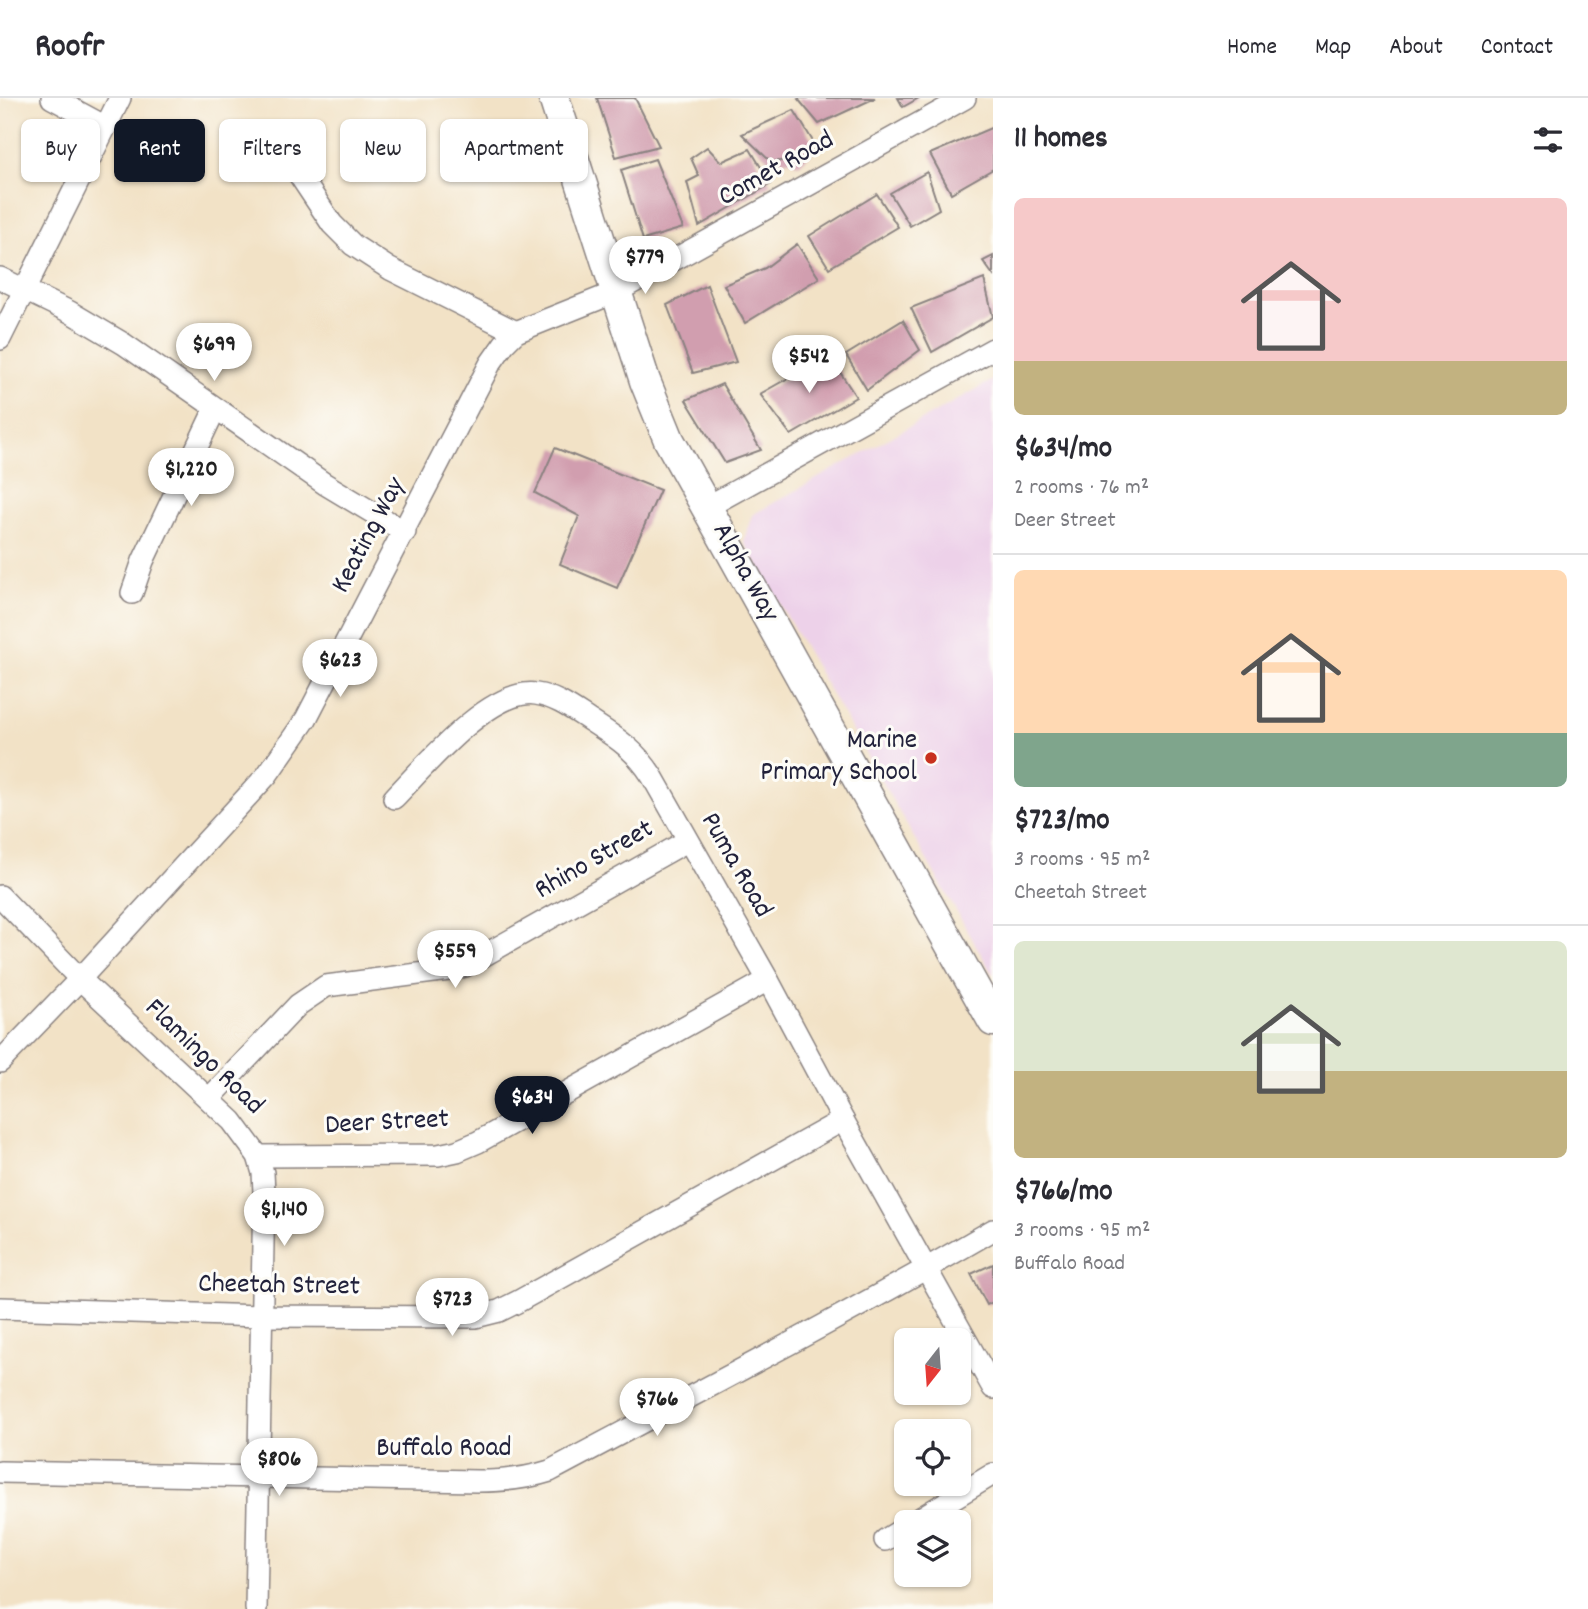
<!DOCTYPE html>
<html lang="en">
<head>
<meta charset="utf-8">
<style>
  body { margin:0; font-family:Dekko,sans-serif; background:#f2f2f3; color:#2b2b33; height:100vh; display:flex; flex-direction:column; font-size:26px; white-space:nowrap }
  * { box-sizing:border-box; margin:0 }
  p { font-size:23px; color:#7c7c81 }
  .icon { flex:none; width:38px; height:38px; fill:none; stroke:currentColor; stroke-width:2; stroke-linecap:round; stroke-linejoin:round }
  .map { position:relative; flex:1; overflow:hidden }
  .details { display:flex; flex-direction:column; background:#fff; width:595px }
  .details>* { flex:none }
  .hud { position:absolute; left:21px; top:21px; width:665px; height:63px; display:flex; gap:14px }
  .needle { width:46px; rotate:197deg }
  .fabs { position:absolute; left:894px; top:1230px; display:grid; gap:14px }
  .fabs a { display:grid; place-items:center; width:77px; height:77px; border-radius:10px; background:#fff; box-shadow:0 2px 5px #0004; font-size:35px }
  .price { position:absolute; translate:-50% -60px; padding:0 16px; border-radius:24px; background:#fff; color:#222; font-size:23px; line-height:46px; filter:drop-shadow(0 2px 4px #0008) }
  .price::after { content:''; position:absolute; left:50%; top:42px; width:21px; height:16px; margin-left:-10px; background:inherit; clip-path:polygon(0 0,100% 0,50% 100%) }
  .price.active { background:#111827; color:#fff }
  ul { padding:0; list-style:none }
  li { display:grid; align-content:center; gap:14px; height:371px; padding:0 21px }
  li+li { border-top:2px solid #e1e1e2 }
  li span { display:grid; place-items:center; height:217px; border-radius:10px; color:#555 }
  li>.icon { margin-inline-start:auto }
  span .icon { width:126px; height:126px; fill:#fffc; stroke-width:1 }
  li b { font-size:30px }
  h2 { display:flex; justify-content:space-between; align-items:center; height:84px; padding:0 21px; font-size:30px }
  .tag { padding:0 24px; border-radius:10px; background:#fff; box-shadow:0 2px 5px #0004; font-size:24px; line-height:63px }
  .tag.active { background:#111827; color:#fff }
  header { display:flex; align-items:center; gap:42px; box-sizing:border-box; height:98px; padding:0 35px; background:#fff; border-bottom:2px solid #e1e1e2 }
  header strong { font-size:33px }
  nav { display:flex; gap:38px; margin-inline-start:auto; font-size:24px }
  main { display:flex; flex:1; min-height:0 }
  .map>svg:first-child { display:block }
  .built { fill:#edd1e9 }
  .building { fill:#d19eaf }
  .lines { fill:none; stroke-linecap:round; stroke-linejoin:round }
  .street-casing { stroke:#8a8280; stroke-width:24 }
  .secondary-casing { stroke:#8a8280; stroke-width:33 }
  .street { stroke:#fff; stroke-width:21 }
  .secondary { stroke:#fff; stroke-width:30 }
  .poi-dot { fill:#c8321e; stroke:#fdfcf7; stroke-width:2.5 }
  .labels { text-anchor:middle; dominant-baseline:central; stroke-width:6; stroke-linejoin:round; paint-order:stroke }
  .street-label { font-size:28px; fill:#22223b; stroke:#fdfcf7 }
  .poi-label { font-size:28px; fill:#22223b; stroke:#fdfcf7; text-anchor:end }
</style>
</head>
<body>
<header>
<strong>Roofr</strong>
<nav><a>Home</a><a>Map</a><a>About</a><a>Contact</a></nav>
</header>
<main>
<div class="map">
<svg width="993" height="1511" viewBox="0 0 993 1511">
  <rect width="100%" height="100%" fill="#fdfcf7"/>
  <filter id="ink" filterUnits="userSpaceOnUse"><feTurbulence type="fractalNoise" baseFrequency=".0143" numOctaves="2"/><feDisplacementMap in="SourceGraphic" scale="14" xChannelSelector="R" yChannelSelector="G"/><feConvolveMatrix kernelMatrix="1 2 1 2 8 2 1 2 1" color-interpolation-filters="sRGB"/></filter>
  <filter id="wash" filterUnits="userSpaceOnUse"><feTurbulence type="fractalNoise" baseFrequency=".00686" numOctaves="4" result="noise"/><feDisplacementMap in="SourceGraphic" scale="28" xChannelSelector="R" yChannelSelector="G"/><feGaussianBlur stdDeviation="1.57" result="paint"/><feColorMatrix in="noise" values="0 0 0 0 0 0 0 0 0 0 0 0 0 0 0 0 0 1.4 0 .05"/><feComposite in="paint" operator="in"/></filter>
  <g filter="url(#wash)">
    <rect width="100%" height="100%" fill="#f2e2c6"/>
    <path class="built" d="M993,282V877L744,444L752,417Z"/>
    <g id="blocks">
      <g class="building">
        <path d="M597,0H635L659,48L616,59Z"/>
        <path d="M800,0H875L819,26L798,1Z"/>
        <path d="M898,0H919L903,9Z"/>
        <path d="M794,12L817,50L799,67L789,62L771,64L742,36Z"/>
        <path d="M993,29V71L951,95L930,56Z"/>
        <path d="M707,49L721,64L750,51L771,86L699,128L687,84L699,78L691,60Z"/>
        <path d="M655,61L683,130L643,142L621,72Z"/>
        <path d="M927,74L939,111L910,128L890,95Z"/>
        <path d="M877,96L898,129L829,170L809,138Z"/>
        <path d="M797,146L819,180L745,225L724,187L765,170Z"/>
        <path d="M993,158V177L983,163Z"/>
        <path d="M984,181L993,219L932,254L911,210Z"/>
        <path d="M707,187L736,264L693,275L667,207Z"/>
        <path d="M903,222L920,252L867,292L846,257Z"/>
        <path d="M829,257L856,299L791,337L760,296Z"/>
        <path d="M722,286L761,352L725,365L686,302Z"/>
        <path d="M555,350L660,392L617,490L560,466L579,418L535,395Z"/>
        <path d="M993,1166V1204L987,1207L971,1176Z"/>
      </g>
    </g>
  </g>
  <g filter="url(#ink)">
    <use href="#blocks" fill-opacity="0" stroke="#8a8280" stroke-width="2"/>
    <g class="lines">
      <g class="street-casing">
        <g id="street">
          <path d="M52,0L104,28"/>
          <path d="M296,72L332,126L353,147L390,171L516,234"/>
          <path d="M0,180L70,214L124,246L325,386L405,434"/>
          <path d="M0,241L120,0"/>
          <path d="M707,409L993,251"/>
          <path d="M132,495L143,463L215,311"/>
          <path d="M394,700C424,669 491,589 536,596C556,599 572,611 589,622C615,639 634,650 652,678L768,882L843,1022L993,1290"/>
          <path d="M0,798L80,881L232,1023L258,1058L263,1075L264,1094L256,1511"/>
          <path d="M0,964L80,881L267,677L306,621L490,266L504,246L516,234L616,194L965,0"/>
          <path d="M209,1001L298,907L326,888L449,872L465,868L687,743"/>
          <path d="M258,1058L438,1057L457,1053L478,1044L768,882"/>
          <path d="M0,1210L261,1218L475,1219L499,1213L519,1203L843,1022"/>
          <path d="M0,1374L478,1383C503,1383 525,1381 550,1373C698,1294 848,1217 993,1132"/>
          <path d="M914,1424L993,1376"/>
          <path d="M885,1442L906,1429"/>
        </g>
      </g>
      <g class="secondary-casing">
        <path id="secondary" d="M554,0L645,283L669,342L993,923"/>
      </g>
      <use href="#street" class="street"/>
      <use href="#secondary" class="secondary"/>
    </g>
  </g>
  <circle class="poi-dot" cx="931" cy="660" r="7"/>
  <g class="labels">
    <g class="street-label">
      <text transform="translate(777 72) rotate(-29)">Comet Road</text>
      <text transform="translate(370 438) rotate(-62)">Keating Way</text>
      <text transform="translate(744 475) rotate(61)">Alpha Way</text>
      <text transform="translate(595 763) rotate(-30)">Rhino Street</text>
      <text transform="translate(735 768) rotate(60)">Puma Road</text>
      <text transform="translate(203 960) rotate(44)">Flamingo Road</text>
      <text transform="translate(387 1026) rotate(-3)">Deer Street</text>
      <text transform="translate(279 1189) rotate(1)">Cheetah Street</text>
      <text x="444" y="1352">Buffalo Road</text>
    </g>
    <g class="poi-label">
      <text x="917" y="644">Marine<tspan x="917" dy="32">Primary School</tspan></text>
    </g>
  </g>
</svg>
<div class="fabs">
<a><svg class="needle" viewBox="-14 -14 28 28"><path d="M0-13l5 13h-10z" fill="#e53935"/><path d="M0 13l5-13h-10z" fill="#7c7c81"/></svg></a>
<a><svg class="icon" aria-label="locate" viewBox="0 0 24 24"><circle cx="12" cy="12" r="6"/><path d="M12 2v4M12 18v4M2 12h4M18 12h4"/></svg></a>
<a><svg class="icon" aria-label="layers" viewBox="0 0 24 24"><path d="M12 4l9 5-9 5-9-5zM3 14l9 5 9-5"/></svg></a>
</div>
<b class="price" style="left:645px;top:198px">$779</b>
<b class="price" style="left:214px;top:285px">$699</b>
<b class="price" style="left:809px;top:297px">$542</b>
<b class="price" style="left:191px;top:410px">$1,220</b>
<b class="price" style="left:340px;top:601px">$623</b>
<b class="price" style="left:455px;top:892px">$559</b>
<b class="price active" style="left:532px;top:1038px">$634</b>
<b class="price" style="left:284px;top:1150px">$1,140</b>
<b class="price" style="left:452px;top:1240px">$723</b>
<b class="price" style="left:657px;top:1340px">$766</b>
<b class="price" style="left:279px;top:1400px">$806</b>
<div class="hud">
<a class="tag">Buy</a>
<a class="tag active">Rent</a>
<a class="tag">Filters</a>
<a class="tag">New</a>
<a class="tag">Apartment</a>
</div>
</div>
<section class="details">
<h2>11 homes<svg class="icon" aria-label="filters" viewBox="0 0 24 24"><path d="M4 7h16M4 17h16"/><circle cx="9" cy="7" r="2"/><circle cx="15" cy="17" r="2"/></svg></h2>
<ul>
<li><span style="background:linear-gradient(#f6c9c9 75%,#c2b280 0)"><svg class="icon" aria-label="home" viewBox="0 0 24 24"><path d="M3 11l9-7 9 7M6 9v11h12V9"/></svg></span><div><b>$634/mo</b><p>2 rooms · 76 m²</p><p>Deer Street</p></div></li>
<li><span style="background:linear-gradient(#ffd9b3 75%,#7fa58c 0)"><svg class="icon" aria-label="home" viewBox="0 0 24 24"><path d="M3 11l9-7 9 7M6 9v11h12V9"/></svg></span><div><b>$723/mo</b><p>3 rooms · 95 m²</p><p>Cheetah Street</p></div></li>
<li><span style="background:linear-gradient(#dfe7d0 60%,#c2b280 0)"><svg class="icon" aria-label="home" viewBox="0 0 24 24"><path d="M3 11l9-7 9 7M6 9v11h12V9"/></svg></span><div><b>$766/mo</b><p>3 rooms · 95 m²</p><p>Buffalo Road</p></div></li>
</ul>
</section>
</main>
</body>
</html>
